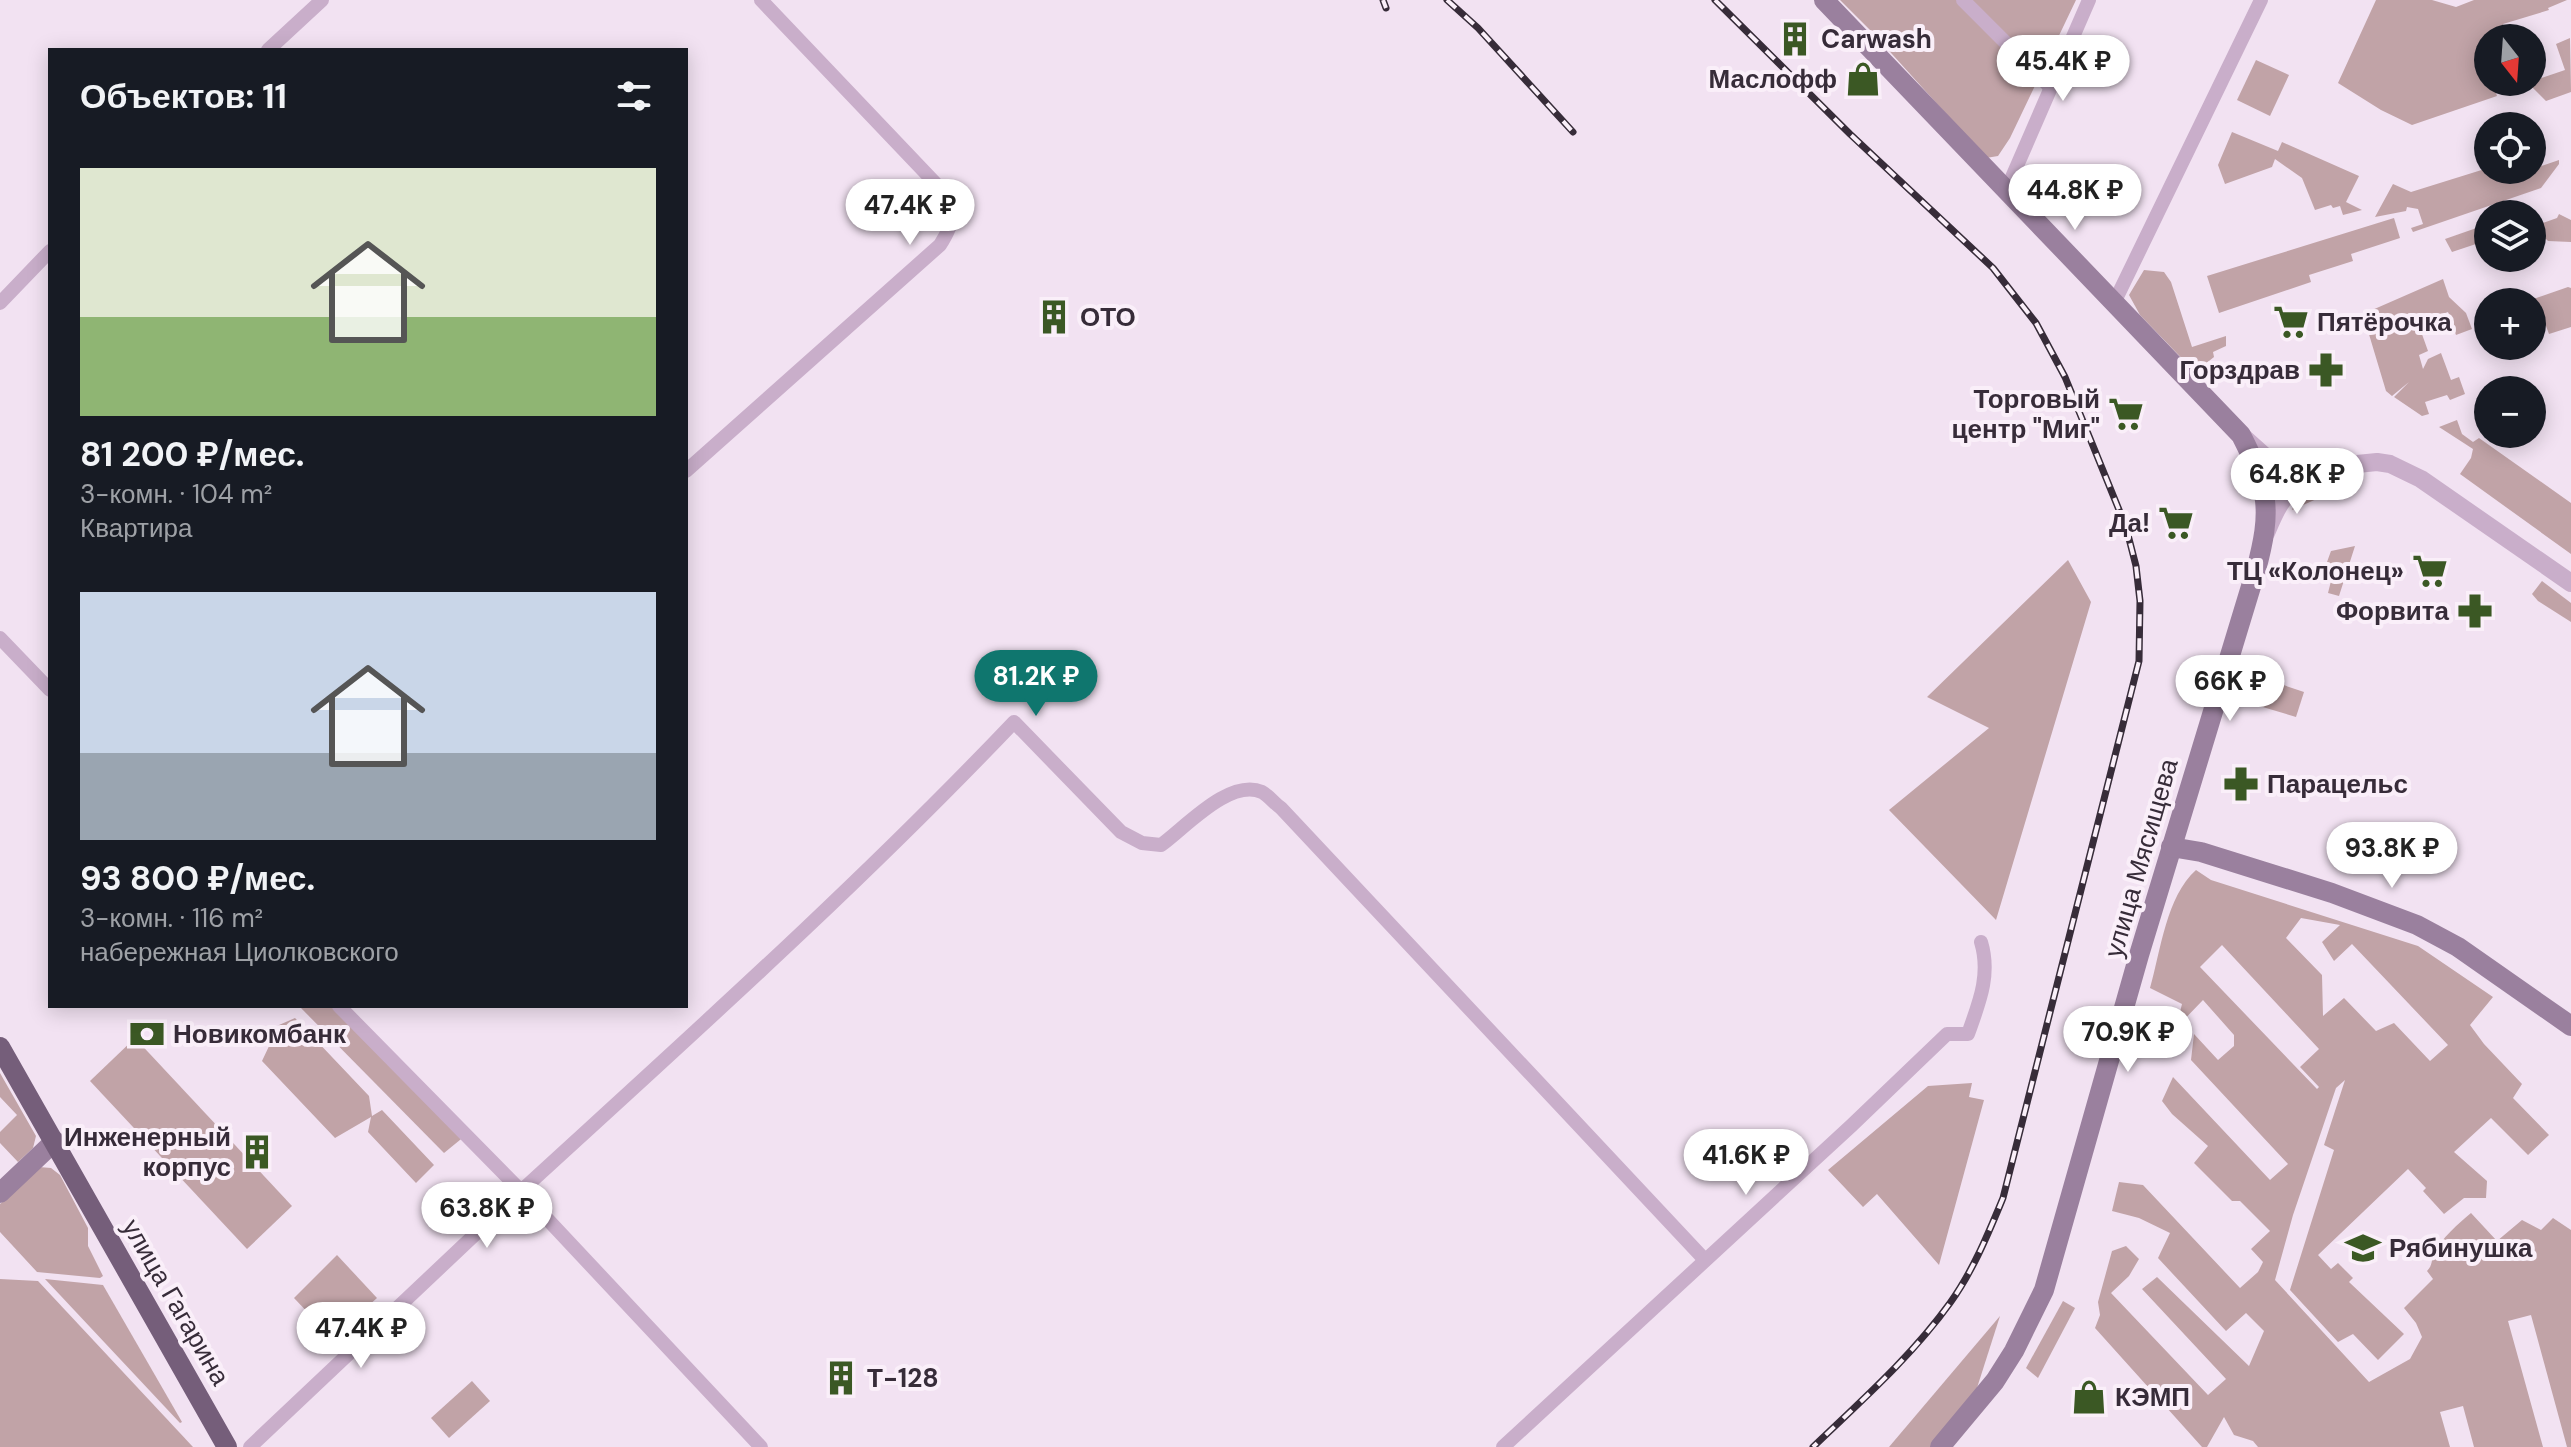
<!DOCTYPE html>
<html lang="ru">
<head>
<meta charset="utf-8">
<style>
  body { margin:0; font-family:"DM Sans",sans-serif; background:#242831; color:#f1f3f6; height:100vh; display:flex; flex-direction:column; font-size:30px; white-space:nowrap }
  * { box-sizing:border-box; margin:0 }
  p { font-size:26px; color:#9ea1a6 }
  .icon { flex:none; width:44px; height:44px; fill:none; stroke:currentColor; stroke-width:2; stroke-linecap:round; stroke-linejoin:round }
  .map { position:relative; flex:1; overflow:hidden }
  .sheet { position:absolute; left:48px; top:48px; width:640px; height:960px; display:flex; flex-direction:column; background:#171b24; border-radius:0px; box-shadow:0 4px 20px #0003 }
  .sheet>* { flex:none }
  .needle { width:52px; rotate:163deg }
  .buttons { position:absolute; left:2474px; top:24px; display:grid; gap:16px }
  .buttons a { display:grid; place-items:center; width:72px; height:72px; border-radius:50%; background:#171b24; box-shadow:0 4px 20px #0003; font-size:40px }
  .price { position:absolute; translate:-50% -68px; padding:0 18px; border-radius:28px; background:#fff; color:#222; font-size:26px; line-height:52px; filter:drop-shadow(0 2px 4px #0008) }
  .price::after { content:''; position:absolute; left:50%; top:48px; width:24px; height:18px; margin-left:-12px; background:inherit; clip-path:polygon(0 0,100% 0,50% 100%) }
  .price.on { background:#0f766e; color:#fff }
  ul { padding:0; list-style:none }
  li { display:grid; align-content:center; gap:16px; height:424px; padding:0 32px }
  li span { display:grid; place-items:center; height:248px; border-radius:0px; color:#555 }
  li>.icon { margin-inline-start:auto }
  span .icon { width:144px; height:144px; fill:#fffc; stroke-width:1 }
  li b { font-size:34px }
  h2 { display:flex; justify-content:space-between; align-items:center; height:96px; padding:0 32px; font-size:34px }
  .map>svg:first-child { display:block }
  .green { fill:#c1a3a7; fill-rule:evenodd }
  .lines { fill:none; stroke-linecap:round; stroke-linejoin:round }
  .minor { stroke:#c9aeca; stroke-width:14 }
  .tertiary { stroke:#c9aeca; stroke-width:18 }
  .secondary { stroke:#9a809e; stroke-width:20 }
  .primary { stroke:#755e7a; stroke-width:20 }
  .rail-casing { stroke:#372c39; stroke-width:7 }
  .rail { stroke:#faeff9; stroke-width:4; stroke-dasharray:12; stroke-linecap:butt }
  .labels { text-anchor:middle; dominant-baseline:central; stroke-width:8; stroke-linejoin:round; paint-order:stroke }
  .poi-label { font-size:26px; font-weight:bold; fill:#372c39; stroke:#faeff9; text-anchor:start }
  .street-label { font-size:26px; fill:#372c39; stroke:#faeff9 }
</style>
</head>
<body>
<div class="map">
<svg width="2571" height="1447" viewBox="0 0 2571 1447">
  <rect width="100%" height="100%" fill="#f2e2f2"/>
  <g class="green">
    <path d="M1840,0H2076L2010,138L1998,156L1986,158L1873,33Z"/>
    <path d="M2376,0H2432L2456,7L2474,0H2567L2548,8L2549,10L2503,24L2508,38H2488V82H2492L2497,96L2412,125L2381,110L2338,83Z"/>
    <path d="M2570,38L2571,92L2546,101L2527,82H2532V70L2536,80L2565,70L2556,44Z"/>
    <path d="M2256,60L2289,75L2270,116L2237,100Z"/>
    <path d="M2232,132L2278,151L2282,142L2359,176L2346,202L2362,210L2343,215L2340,206L2333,208L2331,205L2315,210L2302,178L2275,159L2272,167L2225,184L2218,165Z"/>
    <path d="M2559,160V164L2541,188L2413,232L2411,228L2423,224L2418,209L2407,207L2406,211L2375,217L2393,184L2411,192L2488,168V170H2516L2518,174Z"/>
    <path d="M2559,214L2571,220V242L2548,241L2546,239L2532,244V227L2557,218Z"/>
    <path d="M2394,218L2400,238L2351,254L2353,261L2309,275L2311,282L2219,313L2207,276Z"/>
    <path d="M2488,224V240L2452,252L2445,239Z"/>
    <path d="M2144,270L2164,272L2171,282L2192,347L2226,336V346L2213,352L2214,357L2195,372L2140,315L2129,295Z"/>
    <path d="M2443,279L2449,297L2466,313L2472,329L2456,335L2448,312L2418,323L2428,351L2419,355L2423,369L2428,359L2441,353L2451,380L2459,377L2465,394L2450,400L2447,395L2425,402L2429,414L2422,416L2394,397L2409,382L2392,396L2386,391L2368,331L2364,332L2360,319L2363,314Z"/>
    <path d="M2568,287L2571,288V327L2549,334L2546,326L2532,330V302H2525Z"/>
    <path d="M2457,420L2462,434L2473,442L2479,438L2571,503V554L2460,474L2471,458L2473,449L2439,427Z"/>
    <path d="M2352,473L2359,476V486L2330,493L2292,510C2301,483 2327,481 2352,473Z"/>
    <path d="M2355,546L2339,596L2328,593L2332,577L2323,573L2331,551Z"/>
    <path d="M2068,560L2091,602L1996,920L1889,810L1989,728L1927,697Z"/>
    <path d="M2542,581L2571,603V622L2538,601L2532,594Z"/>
    <path d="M2245,672L2304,692L2296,717L2239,700Z"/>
    <path d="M2196,870L2211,880L2418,946L2493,997L2470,1025L2484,1044L2522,1084L2513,1098L2549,1135L2528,1155L2491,1118L2454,1152L2487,1181L2486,1198H2464L2444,1214L2423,1191L2426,1188L2408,1169L2318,1255L2331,1269L2338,1263L2353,1278L2349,1282L2404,1334L2378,1360L2353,1334L2338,1342L2290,1290L2334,1150L2324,1145L2345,1080L2336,1088L2293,1215L2275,1280L2369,1382L2410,1359L2422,1337L2416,1323L2404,1308L2433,1279L2427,1271C2433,1265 2431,1260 2434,1253C2441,1239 2459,1223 2471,1213L2497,1241L2522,1220L2541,1230L2553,1218L2571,1230V1447H2567L2531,1315L2508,1321L2543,1447H2474L2463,1406L2440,1412L2450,1447H2258L2253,1441L2234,1435L2224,1417L2207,1447H2202L2095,1328L2100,1315L2098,1302L2112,1251L2126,1246L2139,1259L2129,1276L2111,1293L2208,1395L2226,1379L2142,1289L2157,1277L2249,1366L2264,1331L2246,1313L2226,1331L2158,1258L2170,1233L2139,1218L2112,1211L2119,1182L2143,1185L2240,1288L2258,1272L2263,1262L2251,1249L2270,1231L2240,1201H2232L2194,1163L2208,1146L2172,1114L2162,1101L2173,1077L2270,1180L2288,1164L2191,1060L2194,1034L2218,1060L2234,1046V1035L2203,1000L2176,1028L2182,1004L2150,988C2161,950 2166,897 2196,870ZM2301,918L2340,925L2322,942L2334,961L2352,944L2448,1045L2430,1061L2394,1023L2376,1031L2344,998L2323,1016L2322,975L2286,938ZM2222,945L2319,1049L2300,1067L2319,1087L2317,1089L2200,967Z"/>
    <path d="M299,1006H339L466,1135L444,1153Z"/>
    <path d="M295,1018L369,1096L372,1116L382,1110L434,1165L416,1183L368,1132L371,1117L335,1138L262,1061L279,1025Z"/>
    <path d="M135,1038L292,1206L247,1249L90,1081Z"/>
    <path d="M0,1073L36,1136L33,1148L18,1162L0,1143V1132L17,1115L0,1097Z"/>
    <path d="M1972,1083L1969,1097L1984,1100L1939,1265L1877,1194L1863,1207L1828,1170L1928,1086Z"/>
    <path d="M39,1167L51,1168L60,1175L88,1228V1246L103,1276L100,1278L37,1272L0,1232V1204Z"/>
    <path d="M337,1255L377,1298L332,1338L294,1298Z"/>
    <path d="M0,1279L38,1281L193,1447H0Z"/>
    <path d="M45,1279L103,1285L182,1422L180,1423Z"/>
    <path d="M2063,1301L2075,1308L2038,1378L2026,1368Z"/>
    <path d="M2000,1316L1968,1416L1940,1447H1889Z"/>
    <path d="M472,1381L490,1401L449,1438L431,1418Z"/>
  </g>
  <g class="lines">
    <g class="minor">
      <path d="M1963,0L2050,87"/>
      <path d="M268,50L322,0"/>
      <path d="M2006,191L2089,0"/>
      <path d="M0,303L50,251"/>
      <path d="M2114,303L2261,0"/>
      <path d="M686,471L940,245C956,220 956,210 938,186L761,0"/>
      <path d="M0,638L50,690"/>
      <path d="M339,1006L521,1191C688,1038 858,886 1014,722L1121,832L1142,843L1161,845C1185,828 1229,778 1262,792C1268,795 1275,804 1281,808L1705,1260"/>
      <path d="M250,1447L521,1191L761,1447"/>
      <path d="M1503,1447L1851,1126L1947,1034H1968C1979,1003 1991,975 1981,942"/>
    </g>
    <g class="tertiary">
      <path d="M2242,436L2279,469L2307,477"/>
      <path d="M2265,491L2357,464L2377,462L2390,464L2421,479L2571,583"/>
      <path d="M2266,533C2274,514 2282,494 2301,483"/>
    </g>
    <g class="secondary">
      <path d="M1824,0L2241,435C2269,490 2272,510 2256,570L2139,955L2044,1290L2014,1351L1995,1381L1940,1447"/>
      <path d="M2171,847L2201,852L2332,893L2417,925L2458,947L2571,1026"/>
      <path d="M0,1193L55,1141"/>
    </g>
    <path class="primary" d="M0,1047L227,1447"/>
    <g class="rail-casing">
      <g id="rail">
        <path d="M1383,0L1386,8"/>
        <path d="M1447,0L1478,28L1573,132"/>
        <path d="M1715,0L1850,134L1993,268L2036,323L2065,377L2126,527L2136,566L2140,601L2139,661L2003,1198C1988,1234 1973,1271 1950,1303C1911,1357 1861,1401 1813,1447"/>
      </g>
    </g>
    <use href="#rail" class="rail"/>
  </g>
  <defs>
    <g id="building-bare" transform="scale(2.76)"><path d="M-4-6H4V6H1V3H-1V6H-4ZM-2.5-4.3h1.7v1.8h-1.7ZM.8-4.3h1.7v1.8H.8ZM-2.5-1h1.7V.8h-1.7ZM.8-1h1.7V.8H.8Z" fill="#3b5824" stroke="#faeff9" stroke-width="2.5" paint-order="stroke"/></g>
    <g id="shop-bare" transform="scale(2.76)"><path d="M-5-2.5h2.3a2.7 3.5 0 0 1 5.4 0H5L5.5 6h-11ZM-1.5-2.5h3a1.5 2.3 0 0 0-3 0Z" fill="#3b5824" stroke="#faeff9" stroke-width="2.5" paint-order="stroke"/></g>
    <g id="supermarket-bare" transform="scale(2.76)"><path d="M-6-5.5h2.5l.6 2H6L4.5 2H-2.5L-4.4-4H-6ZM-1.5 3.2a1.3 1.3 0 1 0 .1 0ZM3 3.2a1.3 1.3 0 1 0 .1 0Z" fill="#3b5824" stroke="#faeff9" stroke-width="2.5" paint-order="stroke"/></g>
    <g id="pharmacy-bare" transform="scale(2.76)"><path d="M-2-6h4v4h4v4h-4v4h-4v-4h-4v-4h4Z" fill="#3b5824" stroke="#faeff9" stroke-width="2.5" paint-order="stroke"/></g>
    <g id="bank-bare" transform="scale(2.76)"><path d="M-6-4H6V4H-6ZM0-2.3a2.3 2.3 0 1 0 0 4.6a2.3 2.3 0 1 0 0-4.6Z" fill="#3b5824" stroke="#faeff9" stroke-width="2.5" paint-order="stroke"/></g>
    <g id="school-bare" transform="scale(2.76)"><path d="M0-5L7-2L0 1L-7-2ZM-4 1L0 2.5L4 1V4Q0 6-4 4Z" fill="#3b5824" stroke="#faeff9" stroke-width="2.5" paint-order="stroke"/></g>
  </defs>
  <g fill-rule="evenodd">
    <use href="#building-bare" x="1795" y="39"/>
    <use href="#shop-bare" x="1863" y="79"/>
    <use href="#building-bare" x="1054" y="317"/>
    <use href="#supermarket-bare" x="2291" y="322"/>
    <use href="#pharmacy-bare" x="2326" y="370"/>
    <use href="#supermarket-bare" x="2126" y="414"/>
    <use href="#supermarket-bare" x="2176" y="523"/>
    <use href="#supermarket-bare" x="2430" y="571"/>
    <use href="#pharmacy-bare" x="2475" y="611"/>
    <use href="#pharmacy-bare" x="2241" y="784"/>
    <use href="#bank-bare" x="147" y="1034"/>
    <use href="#building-bare" x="257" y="1152"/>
    <use href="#school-bare" x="2363" y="1248"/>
    <use href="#building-bare" x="841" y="1378"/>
    <use href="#shop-bare" x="2089" y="1397"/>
  </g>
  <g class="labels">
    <g class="poi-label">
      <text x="1821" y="39">Carwash</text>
      <text x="1837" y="79" text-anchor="end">Маслофф</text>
      <text x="1080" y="317">ОТО</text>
      <text x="2317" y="322">Пятёрочка</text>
      <text x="2300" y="370" text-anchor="end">Горздрав</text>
      <text x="2100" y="399" text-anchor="end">Торговый<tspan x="2100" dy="30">центр "Миг"</tspan></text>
      <text x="2150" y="523" text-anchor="end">Да!</text>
      <text x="2404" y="571" text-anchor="end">ТЦ «Колонец»</text>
      <text x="2449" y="611" text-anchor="end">Форвита</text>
      <text x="2267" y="784">Парацельс</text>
      <text x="173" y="1034">Новикомбанк</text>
      <text x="231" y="1137" text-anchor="end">Инженерный<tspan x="231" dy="30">корпус</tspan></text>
      <text x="2389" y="1248">Рябинушка</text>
      <text x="867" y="1378">Т-128</text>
      <text x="2115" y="1397">КЭМП</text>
    </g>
    <g class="street-label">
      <text transform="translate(2141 858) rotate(-74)">улица Мясищева</text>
      <text transform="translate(176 1302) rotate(60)">улица Гагарина</text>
    </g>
  </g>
</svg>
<div class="buttons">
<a><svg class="needle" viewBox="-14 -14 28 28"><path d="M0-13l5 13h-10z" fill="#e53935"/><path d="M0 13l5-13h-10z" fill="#9ea1a6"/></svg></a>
<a><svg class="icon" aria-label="locate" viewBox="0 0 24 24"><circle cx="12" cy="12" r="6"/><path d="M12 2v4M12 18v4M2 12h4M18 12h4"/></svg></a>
<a><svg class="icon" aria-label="layers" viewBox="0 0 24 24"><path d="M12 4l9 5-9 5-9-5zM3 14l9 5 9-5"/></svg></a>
<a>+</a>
<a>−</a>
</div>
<b class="price" style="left:2063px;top:103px">45.4K ₽</b>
<b class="price" style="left:2075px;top:232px">44.8K ₽</b>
<b class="price" style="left:910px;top:247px">47.4K ₽</b>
<b class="price" style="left:2297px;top:516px">64.8K ₽</b>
<b class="price on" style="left:1036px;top:718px">81.2K ₽</b>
<b class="price" style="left:2230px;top:723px">66K ₽</b>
<b class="price" style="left:2392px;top:890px">93.8K ₽</b>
<b class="price" style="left:2128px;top:1074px">70.9K ₽</b>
<b class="price" style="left:1746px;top:1197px">41.6K ₽</b>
<b class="price" style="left:487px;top:1250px">63.8K ₽</b>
<b class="price" style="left:361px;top:1370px">47.4K ₽</b>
<section class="sheet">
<h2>Объектов: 11<svg class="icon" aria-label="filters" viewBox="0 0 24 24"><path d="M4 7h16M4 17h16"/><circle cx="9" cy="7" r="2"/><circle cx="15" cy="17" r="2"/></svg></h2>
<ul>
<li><span style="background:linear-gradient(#dfe7d0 60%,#8fb573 0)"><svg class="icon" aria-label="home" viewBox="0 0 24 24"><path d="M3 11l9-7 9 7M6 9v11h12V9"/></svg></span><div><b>81 200 ₽/мес.</b><p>3-комн. · 104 m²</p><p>Квартира</p></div></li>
<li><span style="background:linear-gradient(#c9d6e8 65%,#9aa5b1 0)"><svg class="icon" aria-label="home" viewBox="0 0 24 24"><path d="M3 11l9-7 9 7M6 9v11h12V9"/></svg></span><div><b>93 800 ₽/мес.</b><p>3-комн. · 116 m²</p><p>набережная Циолковского</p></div></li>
</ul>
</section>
</div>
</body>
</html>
